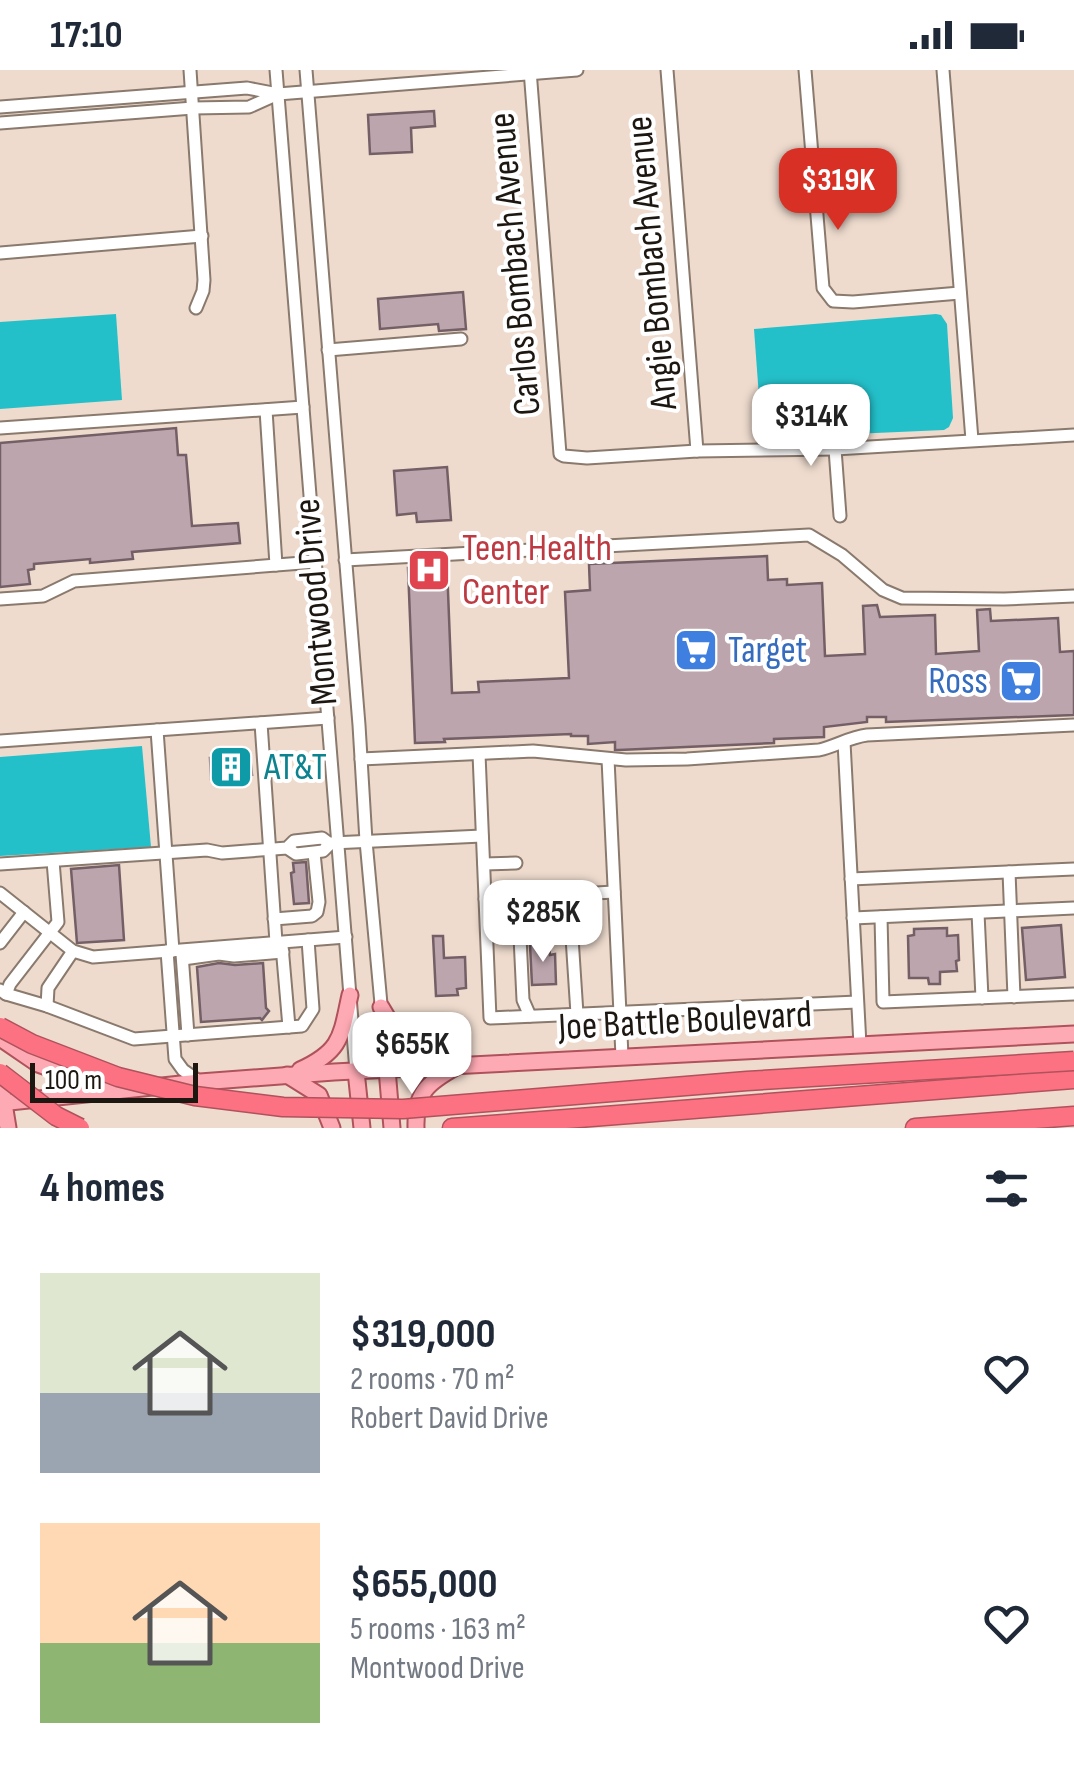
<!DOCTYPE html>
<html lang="en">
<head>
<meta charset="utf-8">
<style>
  body { margin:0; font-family:"Sofia Sans Condensed",sans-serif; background:#f2f2f3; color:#1f2937; height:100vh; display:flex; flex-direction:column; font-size:38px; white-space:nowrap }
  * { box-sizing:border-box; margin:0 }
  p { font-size:32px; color:#747a83 }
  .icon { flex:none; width:55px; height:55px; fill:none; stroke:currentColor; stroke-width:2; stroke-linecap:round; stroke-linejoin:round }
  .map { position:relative; height:1058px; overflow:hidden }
  .side { display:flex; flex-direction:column; background:#fff; flex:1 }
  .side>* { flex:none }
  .scale { position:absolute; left:30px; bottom:25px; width:168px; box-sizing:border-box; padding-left:10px; border:5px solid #1d1712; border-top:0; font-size:28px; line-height:35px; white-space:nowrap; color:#1d1712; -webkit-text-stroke:8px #fff; paint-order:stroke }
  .price { position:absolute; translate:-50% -85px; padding:0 22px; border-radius:20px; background:#fff; color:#222; font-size:32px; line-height:65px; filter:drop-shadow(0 2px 5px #0008) }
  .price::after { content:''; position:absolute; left:50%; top:60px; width:30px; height:22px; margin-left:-15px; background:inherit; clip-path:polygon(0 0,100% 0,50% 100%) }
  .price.active { background:#d93025; color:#fff }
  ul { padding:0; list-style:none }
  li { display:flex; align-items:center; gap:30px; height:250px; padding:0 40px }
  li span { display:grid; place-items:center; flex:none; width:280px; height:200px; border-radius:0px; color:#555 }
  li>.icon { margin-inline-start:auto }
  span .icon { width:120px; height:120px; fill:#fffc; stroke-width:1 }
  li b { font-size:42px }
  h2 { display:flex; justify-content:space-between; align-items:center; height:120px; padding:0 40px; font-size:42px }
  .status { display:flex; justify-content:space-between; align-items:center; height:70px; padding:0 50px; background:#fff; direction:ltr }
  .status svg { height:28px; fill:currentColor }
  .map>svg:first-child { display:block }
  .water { fill:#24c0ca }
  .building { fill:#bca5ac; stroke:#735f65; stroke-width:2.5 }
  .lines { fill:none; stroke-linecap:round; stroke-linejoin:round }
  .minor-casing { stroke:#8a796d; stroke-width:15 }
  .major-casing { stroke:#af525b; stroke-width:19 }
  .highway-casing { stroke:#af525b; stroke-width:21 }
  .minor { stroke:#fff; stroke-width:11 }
  .major { stroke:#feaab4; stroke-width:15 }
  .highway { stroke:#fd7282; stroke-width:18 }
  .highway-bridge-casing { stroke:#af525b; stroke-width:21; stroke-linecap:butt }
  .highway-bridge { stroke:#fd7282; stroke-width:18 }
  .labels { text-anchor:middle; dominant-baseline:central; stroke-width:8; stroke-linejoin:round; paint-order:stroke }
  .street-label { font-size:38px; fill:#1d1712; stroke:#fff }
  .health-label { font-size:38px; fill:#be3a42; stroke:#fff; text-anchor:start }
  .shop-label { font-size:38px; fill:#366cbe; stroke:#fff; text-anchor:start }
  .culture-label { font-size:38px; fill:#0d838f; stroke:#fff; text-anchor:start }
</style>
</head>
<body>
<div class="status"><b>17:10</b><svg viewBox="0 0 49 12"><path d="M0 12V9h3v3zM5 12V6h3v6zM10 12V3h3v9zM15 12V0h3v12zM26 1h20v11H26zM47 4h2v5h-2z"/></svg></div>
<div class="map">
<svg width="1074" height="1058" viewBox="0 0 1074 1058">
  <rect width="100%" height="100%" fill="#eedbce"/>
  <g class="water">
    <path d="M116,244L122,330L0,339V252Z"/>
    <path d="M936,244L941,245L947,254L953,348L949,357L944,360L762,368L754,259Z"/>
    <path d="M142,676L151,777L0,786V687Z"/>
  </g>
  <g class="building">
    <path d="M434,41L435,56L411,58L412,82L370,84L368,45Z"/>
    <path d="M463,222L466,259L439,261L438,254L380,259L378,229Z"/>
    <path d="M176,358L178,385H186L192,456L238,453L240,473L132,482L133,489L90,493V489L34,494V499L28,500L30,514L0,517V373Z"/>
    <path d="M447,397L451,450L417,452L416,443L397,445L394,401Z"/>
    <path d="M767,486L768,510L787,509V515L822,513L825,586L865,584L863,536L877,535L880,547L935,545L936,584L979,581L977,540L990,539L991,551L1058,548L1060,582L1074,581V645L886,652V647H867V652L824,657V667L774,669V673L619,680H615V672L588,674V666H571V664L444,669L445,672L415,673L408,498L447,496L452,623L479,622L478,612L569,608L565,522L590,520L589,494Z"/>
    <path d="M250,685L252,705L211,709L210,688Z"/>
    <path d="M306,792L309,833L294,834L291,803L294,802L293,793Z"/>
    <path d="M119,795L124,870L77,873L71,799Z"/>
    <path d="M1061,855L1065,907L1026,910L1022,858Z"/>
    <path d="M947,858V866L958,865L959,890L956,891L957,901L940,902V914H929L928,908H909L908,866L914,865V859Z"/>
    <path d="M433,866H443L444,888L465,887L466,918L457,919L458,925L436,926Z"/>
    <path d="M549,874L550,885L555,884L556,914L532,915L530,875Z"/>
    <path d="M219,893L235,895L263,893L266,938L269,941L262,950L260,948L201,952L197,897Z"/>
  </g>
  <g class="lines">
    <g class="minor-casing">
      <g id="minor">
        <path d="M190,0L204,210L203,221L196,238"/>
        <path d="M276,0L356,1001"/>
        <path d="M306,0L359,655L366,771L387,999"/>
        <path d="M530,0L560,384L564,386L587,388L697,381L835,379L1074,365"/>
        <path d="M667,0L697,381"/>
        <path d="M805,0L823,218L833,231L853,232L960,223"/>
        <path d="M943,0L972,370"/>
        <path d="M0,37L247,18L278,24"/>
        <path d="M0,53L193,38L249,37L278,24L577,0"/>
        <path d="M0,183L202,166"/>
        <path d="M328,280L461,269"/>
        <path d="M266,340L276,495"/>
        <path d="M0,358L303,337"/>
        <path d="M835,379L840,446"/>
        <path d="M345,490L809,465L842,485L883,520L902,528L1004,529L1074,526"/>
        <path d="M0,529L43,526L74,511L315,492"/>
        <path d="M261,653L276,872"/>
        <path d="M157,660L173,881"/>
        <path d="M0,671L328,648"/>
        <path d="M844,672L860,975"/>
        <path d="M479,684L490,948L857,932"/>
        <path d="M361,689L533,681L626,690L687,689L819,680C836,676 850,667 867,665L1074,655"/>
        <path d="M608,689L622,986"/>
        <path d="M332,773L482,766"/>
        <path d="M0,794L207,780L222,783L287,778L296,784L323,781L330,774L322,768L294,771L287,778"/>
        <path d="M484,794L516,793"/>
        <path d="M1009,802L1014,927"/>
        <path d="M851,809L1074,799"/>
        <path d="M0,823L73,881L93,887L346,867"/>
        <path d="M485,829L614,822"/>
        <path d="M978,843L982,928"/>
        <path d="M881,847L883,932L1074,924"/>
        <path d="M853,848L1074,838"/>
        <path d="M274,849L312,846L317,842L319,832L314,783"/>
        <path d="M0,873L24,842"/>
        <path d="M282,876L289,957"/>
        <path d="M167,881L175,989L183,1000L200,1012"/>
        <path d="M182,884L188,965"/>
        <path d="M183,889L219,884L234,886L283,882"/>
        <path d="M0,920L6,924L47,936L134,969L302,956L313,939L308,870"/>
        <path d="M6,924L10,914L58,852L53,791"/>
        <path d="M47,936L48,918L73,881"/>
        <path d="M577,944L571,852L579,824"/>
        <path d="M530,946L523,930L520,867L523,857L531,854L571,852"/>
      </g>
    </g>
    <g class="major-casing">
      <g id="major">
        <path d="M381,937C402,974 412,977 451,991"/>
        <path d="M0,968L38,994L105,1018"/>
        <path d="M387,999L392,1058"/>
        <path d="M300,1000C342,981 341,966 350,925"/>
        <path d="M356,1001L362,1058"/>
        <path d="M287,1005L319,1025L332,1058"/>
        <path d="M0,1009L8,1058"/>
        <path d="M0,1033L200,1012L334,1002L1074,964"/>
        <path d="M416,1058C415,1023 427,1013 456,997"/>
      </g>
    </g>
    <g class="highway-casing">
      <g id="highway">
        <path d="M452,1058L1074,1009"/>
        <path d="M915,1058L1074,1046"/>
      </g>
    </g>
    <use href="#minor" class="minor"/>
    <use href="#major" class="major"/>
    <use href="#highway" class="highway"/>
    <g class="highway-bridge-casing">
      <g id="highway-bridge">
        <path d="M0,957L32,974L118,1007L195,1026L283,1037L403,1039L747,1011L1074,991"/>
        <path d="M0,1003L56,1046L80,1058"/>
      </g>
    </g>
    <use href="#highway-bridge" class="highway-bridge"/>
  </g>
  <defs>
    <g id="hospital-square" transform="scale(2.25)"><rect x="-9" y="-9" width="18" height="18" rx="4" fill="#e0444e" stroke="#fff"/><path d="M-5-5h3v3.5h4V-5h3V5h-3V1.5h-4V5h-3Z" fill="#fff"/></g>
    <g id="supermarket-square" transform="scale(2.25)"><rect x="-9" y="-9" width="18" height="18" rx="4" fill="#3f7fe0" stroke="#fff"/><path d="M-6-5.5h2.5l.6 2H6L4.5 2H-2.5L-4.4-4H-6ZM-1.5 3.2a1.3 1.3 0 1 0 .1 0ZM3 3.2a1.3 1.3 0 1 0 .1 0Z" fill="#fff"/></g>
    <g id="building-square" transform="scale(2.25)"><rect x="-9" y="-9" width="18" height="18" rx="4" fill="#0f9aa8" stroke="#fff"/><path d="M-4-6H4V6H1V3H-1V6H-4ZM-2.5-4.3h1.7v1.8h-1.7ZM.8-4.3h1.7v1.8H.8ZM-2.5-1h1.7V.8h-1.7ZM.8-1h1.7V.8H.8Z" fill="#fff"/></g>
  </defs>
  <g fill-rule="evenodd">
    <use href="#hospital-square" x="429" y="500"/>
    <use href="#supermarket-square" x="696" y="580"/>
    <use href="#supermarket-square" x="1021" y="611"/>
    <use href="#building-square" x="231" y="697"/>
  </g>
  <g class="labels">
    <g class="street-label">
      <text transform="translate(652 193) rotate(-95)">Angie Bombach Avenue</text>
      <text transform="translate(515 194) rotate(-95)">Carlos Bombach Avenue</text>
      <text transform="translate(316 532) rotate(-95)">Montwood Drive</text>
      <text transform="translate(685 951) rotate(-3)">Joe Battle Boulevard</text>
    </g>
    <g class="health-label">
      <text x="462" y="478">Teen Health<tspan x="462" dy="44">Center</tspan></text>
    </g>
    <g class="shop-label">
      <text x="728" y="580">Target</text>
      <text x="988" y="611" text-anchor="end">Ross</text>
    </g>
    <g class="culture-label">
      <text x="264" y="697">AT&amp;T</text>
    </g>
  </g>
</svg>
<div class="scale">100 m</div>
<b class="price active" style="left:838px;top:163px">$319K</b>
<b class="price" style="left:811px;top:399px">$314K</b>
<b class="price" style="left:543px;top:895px">$285K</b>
<b class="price" style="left:412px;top:1027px">$655K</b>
</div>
<section class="side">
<h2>4 homes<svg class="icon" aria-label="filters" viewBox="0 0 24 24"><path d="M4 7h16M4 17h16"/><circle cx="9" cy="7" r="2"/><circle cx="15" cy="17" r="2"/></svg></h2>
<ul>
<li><span style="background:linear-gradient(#dfe7d0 60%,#9aa5b1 0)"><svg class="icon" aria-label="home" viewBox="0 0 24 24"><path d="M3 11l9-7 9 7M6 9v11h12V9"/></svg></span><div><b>$319,000</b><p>2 rooms · 70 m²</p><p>Robert David Drive</p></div><svg class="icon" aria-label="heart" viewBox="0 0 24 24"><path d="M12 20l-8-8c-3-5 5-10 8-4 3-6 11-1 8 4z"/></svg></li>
<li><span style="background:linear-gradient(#ffd9b3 60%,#8fb573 0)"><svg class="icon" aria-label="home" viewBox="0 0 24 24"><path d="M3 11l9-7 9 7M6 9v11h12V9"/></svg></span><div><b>$655,000</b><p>5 rooms · 163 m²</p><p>Montwood Drive</p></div><svg class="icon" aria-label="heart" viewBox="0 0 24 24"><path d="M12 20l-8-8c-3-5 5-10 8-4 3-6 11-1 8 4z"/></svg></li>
</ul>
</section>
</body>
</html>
